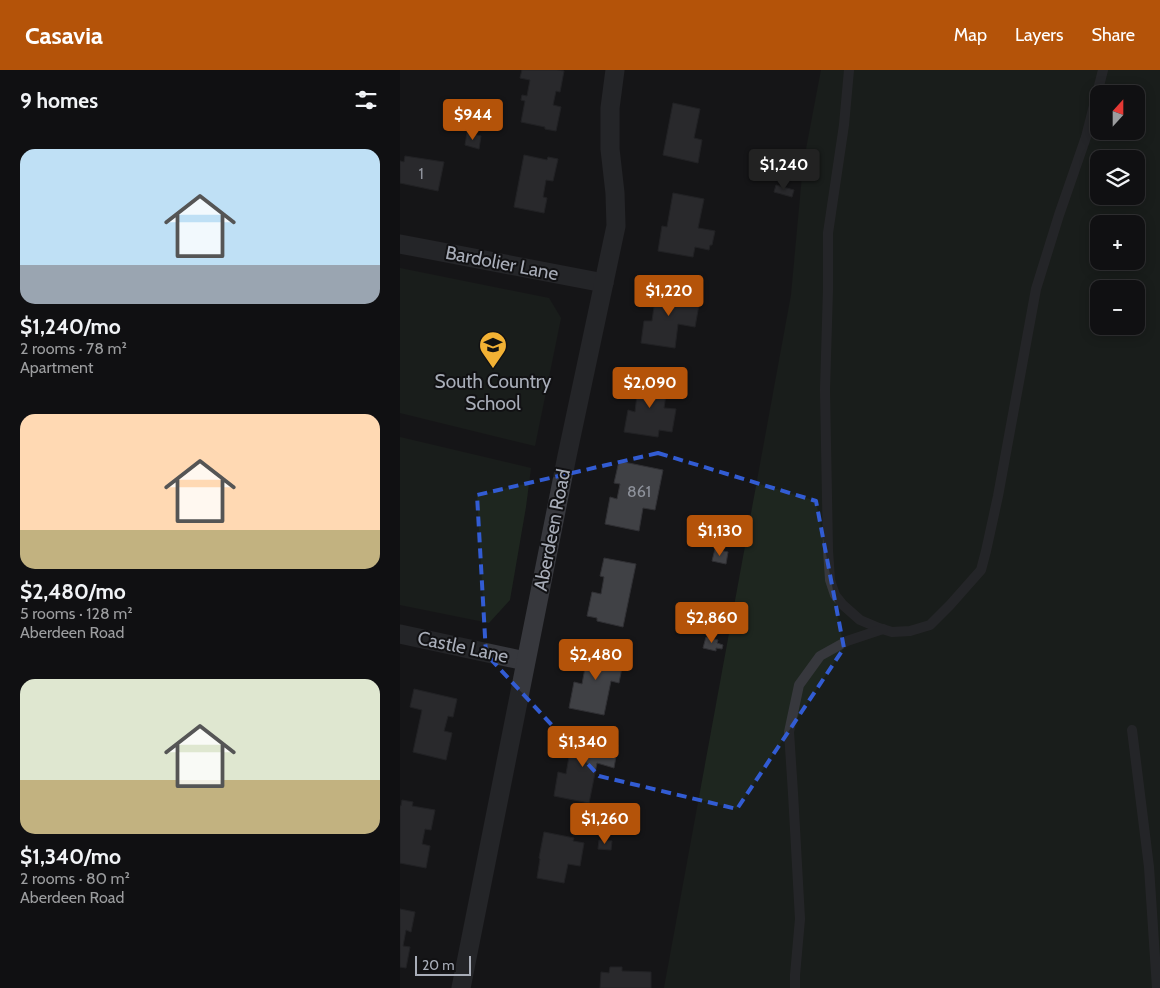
<!DOCTYPE html>
<html lang="en">
<head>
<meta charset="utf-8">
<style>
  body { margin:0; font-family:Cabin,sans-serif; background:#1e1e20; color:#f1f3f6; height:100vh; display:flex; flex-direction:column; font-size:19px; white-space:nowrap }
  * { box-sizing:border-box; margin:0 }
  p { font-size:16px; color:#9c9d9f }
  .icon { flex:none; width:28px; height:28px; fill:none; stroke:currentColor; stroke-width:2; stroke-linecap:round; stroke-linejoin:round }
  .map { position:relative; flex:1; overflow:hidden }
  .panel { display:flex; flex-direction:column; background:#101012; width:400px }
  .panel>* { flex:none }
  .needle { width:32px; rotate:21deg }
  .fabs { position:absolute; left:690px; top:15px; display:grid; gap:10px }
  .fabs a { display:grid; place-items:center; width:55px; height:55px; border-radius:10px; background:#101012; box-shadow:0 2px 12px #0003,0 0 0 1px #303032; font-size:25px }
  .scale { position:absolute; left:15px; bottom:12px; width:56px; box-sizing:border-box; padding-left:5px; border:2px solid #a8adb8; border-top:0; font-size:14px; line-height:18px; white-space:nowrap; color:#a8adb8; -webkit-text-stroke:4px #111113; paint-order:stroke }
  .price { position:absolute; translate:-50% -42px; padding:0 11px; border-radius:5px; background:#b45309; color:#fff; font-size:16px; line-height:32px; filter:drop-shadow(0 1px 2px #0008) }
  .price::after { content:''; position:absolute; left:50%; top:30px; width:15px; height:11px; margin-left:-8px; background:inherit; clip-path:polygon(0 0,100% 0,50% 100%) }
  .price.selected { background:#222; color:#fff }
  ul { padding:0; list-style:none }
  li { display:grid; align-content:center; gap:10px; height:265px; padding:0 20px }
  li span { display:grid; place-items:center; height:155px; border-radius:15px; color:#555 }
  li>.icon { margin-inline-start:auto }
  span .icon { width:90px; height:90px; fill:#fffc; stroke-width:1 }
  li b { font-size:21px }
  h2 { display:flex; justify-content:space-between; align-items:center; height:60px; padding:0 20px; font-size:21px }
  header { display:flex; align-items:center; gap:30px; box-sizing:border-box; height:70px; padding:0 25px; background:#b45309; color:#fff }
  header strong { font-size:24px }
  nav { display:flex; gap:28px; margin-inline-start:auto; font-size:18px }
  main { display:flex; flex:1; min-height:0 }
  .map>svg:first-child { display:block }
  .green { fill:#1e261f; fill-rule:evenodd }
  .building { fill:#404145; stroke:#303034 }
  .lines { fill:none; stroke-linecap:round; stroke-linejoin:round }
  .lane { stroke:#37383d; stroke-width:10 }
  .street { stroke:#37383d; stroke-width:19 }
  .marked { fill:none; stroke:#325cd3; stroke-width:4; stroke-dasharray:10 6; stroke-linejoin:round }
  .labels { text-anchor:middle; dominant-baseline:central; stroke-width:4; stroke-linejoin:round; paint-order:stroke }
  .number-label { font-size:16px; fill:#8e929b }
  .street-label { font-size:19px; fill:#a8adb8; stroke:#111113 }
  .poi-label { font-size:19px; fill:#a8adb8; stroke:#111113 }
</style>
</head>
<body>
<header>
<strong>Casavia</strong>
<nav><a>Map</a><a>Layers</a><a>Share</a></nav>
</header>
<main>
<section class="panel">
<h2>9 homes<svg class="icon" aria-label="filters" viewBox="0 0 24 24"><path d="M4 7h16M4 17h16"/><circle cx="9" cy="7" r="2"/><circle cx="15" cy="17" r="2"/></svg></h2>
<ul>
<li><span style="background:linear-gradient(#bfe0f5 75%,#9aa5b1 0)"><svg class="icon" aria-label="home" viewBox="0 0 24 24"><path d="M3 11l9-7 9 7M6 9v11h12V9"/></svg></span><div><b>$1,240/mo</b><p>2 rooms · 78 m²</p><p>Apartment</p></div></li>
<li><span style="background:linear-gradient(#ffd9b3 75%,#c2b280 0)"><svg class="icon" aria-label="home" viewBox="0 0 24 24"><path d="M3 11l9-7 9 7M6 9v11h12V9"/></svg></span><div><b>$2,480/mo</b><p>5 rooms · 128 m²</p><p>Aberdeen Road</p></div></li>
<li><span style="background:linear-gradient(#dfe7d0 65%,#c2b280 0)"><svg class="icon" aria-label="home" viewBox="0 0 24 24"><path d="M3 11l9-7 9 7M6 9v11h12V9"/></svg></span><div><b>$1,340/mo</b><p>2 rooms · 80 m²</p><p>Aberdeen Road</p></div></li>
</ul>
</section>
<div class="map">
<svg width="760" height="918" viewBox="0 0 760 918">
  <rect width="100%" height="100%" fill="#161618"/>
  <g class="green">
    <path d="M421,0H760V918H264L391,225L403,95ZM699,24H736V61H699ZM699,89H736V126H699ZM699,154H736V191H699ZM699,219H736V256H699Z"/>
    <path d="M0,198L149,228L161,248L135,376L0,343Z"/>
    <path d="M0,367L131,398L126,437L110,530L89,553L0,535Z"/>
  </g>
  <g class="building">
    <path d="M122,0H157L164,1L160,22L156,21L153,35L161,37L156,61L145,59V57L121,52L125,31L121,30L122,25L127,26L130,10L120,8Z"/>
    <path d="M273,33L300,39L294,68L302,70L298,93L263,85Z"/>
    <path d="M67,63L81,66L79,79L65,75Z"/>
    <path d="M124,85L147,90L148,87L158,89L153,111L146,110L143,127L147,128L144,143L114,137Z"/>
    <path d="M5,86L44,92L38,121L0,113V91L4,92Z"/>
    <path d="M376,115L394,120L392,127L374,122Z"/>
    <path d="M273,123L304,129L298,158L315,161L312,175H310L309,180L295,177L293,187L258,181L262,156L267,157Z"/>
    <path d="M254,216L286,222L284,227L300,229L295,257L278,254L275,278L241,273L244,251H252L254,237H250Z"/>
    <path d="M236,306L268,311L264,338L276,339L272,362L259,360L258,367L224,362L228,340L235,342L237,325L233,324Z"/>
    <path d="M219,391L263,400L255,440L243,438L239,461L205,454L210,427L217,429L220,414L214,413Z"/>
    <path d="M315,479L328,482L326,494L312,491Z"/>
    <path d="M204,488L236,494L223,557L197,551V548L187,546L192,522L201,524L204,507L200,506Z"/>
    <path d="M306,567L318,570L317,573L323,575L322,579L316,578V581L303,578Z"/>
    <path d="M184,579L224,587L219,613L211,611L204,645L169,638L174,612L182,614L185,598L180,597Z"/>
    <path d="M14,619L57,629L53,647L48,646L44,661L52,663L46,690L13,682L22,640L10,637Z"/>
    <path d="M170,666L218,675L214,698L197,693L189,733L154,726L158,702L166,704L169,687L165,686Z"/>
    <path d="M2,730L13,732L12,736L35,740L31,760L25,759L22,774L30,776L26,798L0,793V736H1Z"/>
    <path d="M144,762L174,768L173,771L184,773L180,796L168,794L164,813L137,808L140,789L139,788Z"/>
    <path d="M199,770L212,771L211,780L198,779Z"/>
    <path d="M0,839L15,842L11,862L6,860L3,876L10,877L6,898L0,897Z"/>
    <path d="M210,897H222V901L251,902V918H200L201,902L209,903Z"/>
  </g>
  <g class="lines">
    <g class="lane">
      <path d="M449,0L444,55L428,163V219L425,320L428,480L430,510L435,525L443,535L460,550L479,558L492,562L510,561L530,555L550,535L581,500L586,481L598,426L636,219L659,145L686,67L703,0"/>
      <path d="M732,660L749,797L757,918"/>
      <path d="M395,918V905L400,849L393,723L389,662L399,615L420,586L447,571L483,559"/>
    </g>
    <g class="street">
      <path d="M0,174L204,213"/>
      <path d="M0,564L125,591"/>
      <path d="M61,918L167,386L216,156L215,123L210,79V38L215,0"/>
    </g>
  </g>
  <path d="M0 0H760V918H0ZM258,383L416,431L444,578L337,739L199,706L86,584L77,425Z" fill="#161618" fill-opacity=".55" fill-rule="evenodd"/>
  <path class="marked" d="M258,383L416,431L444,578L337,739L199,706L86,584L77,425Z"/>
  <defs>
    <g id="school-pin" transform="scale(1.4375)"><path d="M0 17L-7.5 6A9.5 9.5 0 1 1 7.5 6Z" fill="#f2b134" stroke="#111113"/><path d="M0-5L7-2L0 1L-7-2ZM-4 1L0 2.5L4 1V4Q0 6-4 4Z" fill="#111"/></g>
  </defs>
  <g fill-rule="evenodd">
    <use href="#school-pin" x="93" y="275"/>
  </g>
  <g class="labels">
    <g class="number-label">
      <text x="21" y="103">1</text>
      <text x="239" y="421">861</text>
    </g>
    <g class="street-label">
      <text transform="translate(102 193) rotate(11)">Bardolier Lane</text>
      <text transform="translate(152 460) rotate(-79)">Aberdeen Road</text>
      <text transform="translate(63 577) rotate(12)">Castle Lane</text>
    </g>
    <g class="poi-label">
      <text x="93" y="311">South Country<tspan x="93" dy="22">School</tspan></text>
    </g>
  </g>
</svg>
<div class="fabs">
<a><svg class="needle" viewBox="-14 -14 28 28"><path d="M0-13l5 13h-10z" fill="#e53935"/><path d="M0 13l5-13h-10z" fill="#9c9d9f"/></svg></a>
<a><svg class="icon" aria-label="layers" viewBox="0 0 24 24"><path d="M12 4l9 5-9 5-9-5zM3 14l9 5 9-5"/></svg></a>
<a>+</a>
<a>−</a>
</div>
<div class="scale">20 m</div>
<b class="price" style="left:73px;top:71px">$944</b>
<b class="price selected" style="left:384px;top:121px">$1,240</b>
<b class="price" style="left:269px;top:247px">$1,220</b>
<b class="price" style="left:250px;top:339px">$2,090</b>
<b class="price" style="left:320px;top:487px">$1,130</b>
<b class="price" style="left:312px;top:574px">$2,860</b>
<b class="price" style="left:196px;top:611px">$2,480</b>
<b class="price" style="left:183px;top:698px">$1,340</b>
<b class="price" style="left:205px;top:775px">$1,260</b>
</div>
</main>
</body>
</html>
